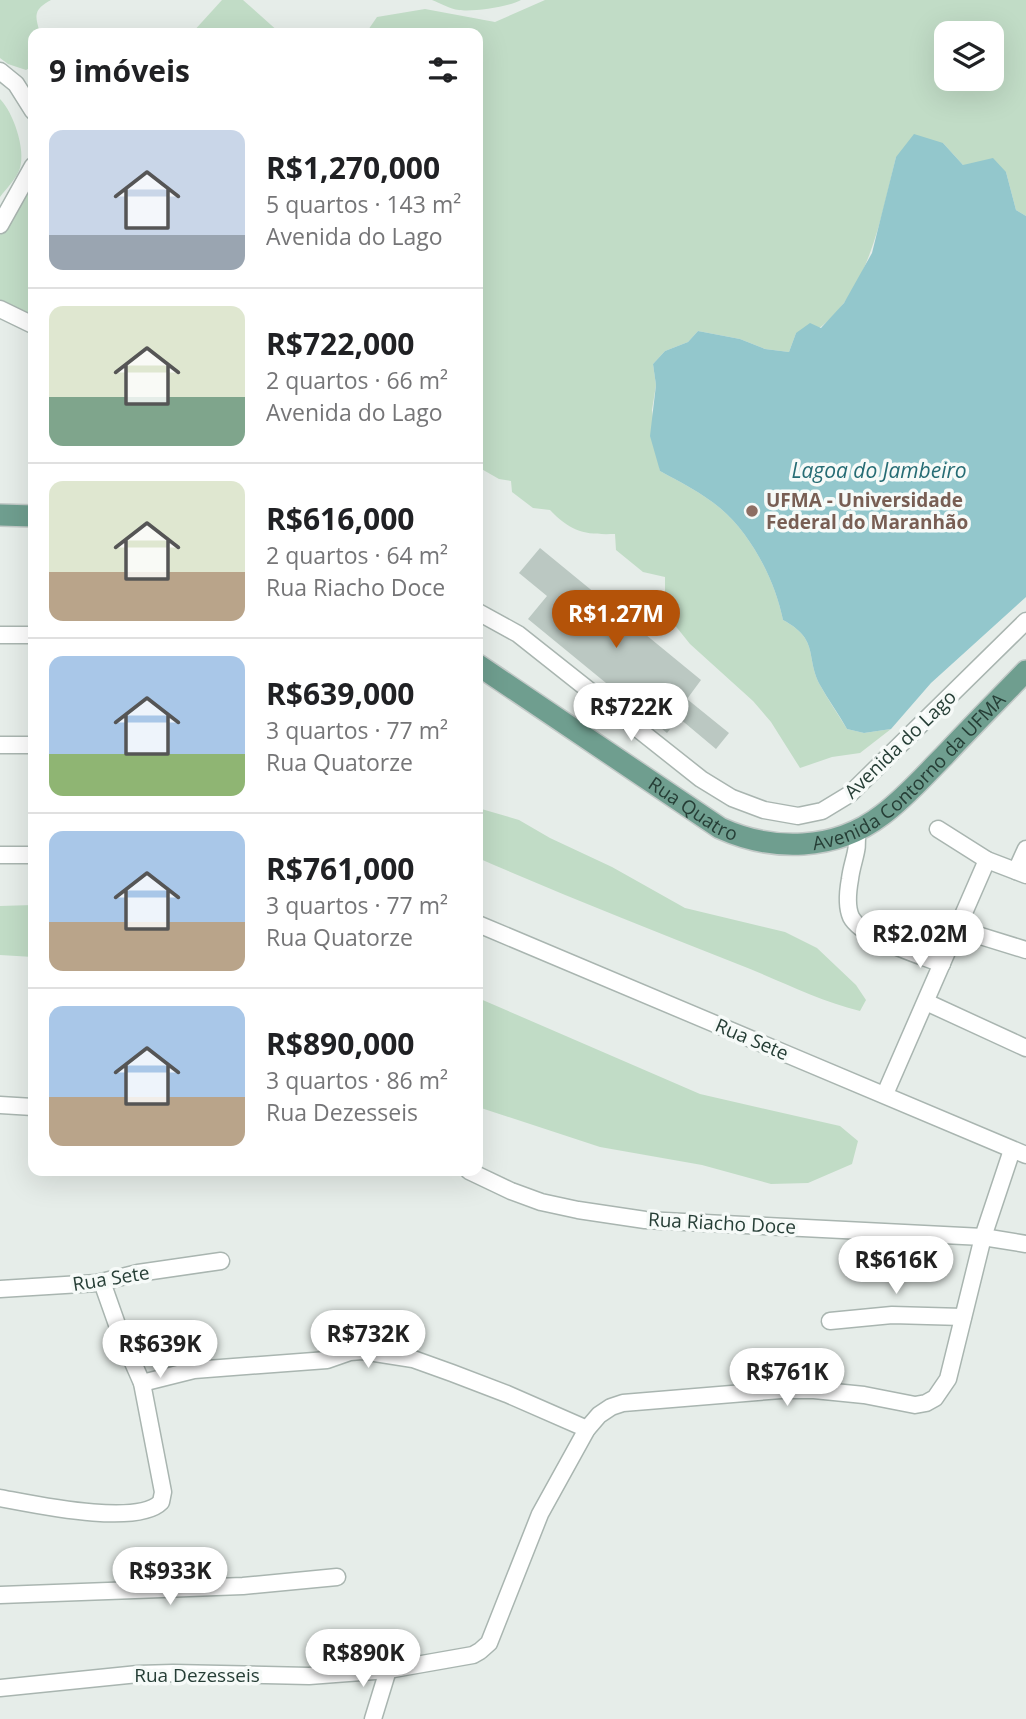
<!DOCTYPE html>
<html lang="pt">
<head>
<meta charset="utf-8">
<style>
  body { margin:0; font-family:"Open Sans",sans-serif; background:#f6f6f6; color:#202124; height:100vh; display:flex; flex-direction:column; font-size:26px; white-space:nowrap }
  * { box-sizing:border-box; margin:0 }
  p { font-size:23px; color:#757577 }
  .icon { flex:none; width:38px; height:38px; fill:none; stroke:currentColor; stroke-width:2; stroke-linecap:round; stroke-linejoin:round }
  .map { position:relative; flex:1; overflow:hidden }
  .drawer { position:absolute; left:28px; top:28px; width:455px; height:1148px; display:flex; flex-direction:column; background:#fff; border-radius:14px; box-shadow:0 7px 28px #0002 }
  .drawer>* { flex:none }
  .fabs { position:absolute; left:934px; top:21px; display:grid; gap:14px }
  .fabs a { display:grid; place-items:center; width:70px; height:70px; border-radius:14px; background:#fff; box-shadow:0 7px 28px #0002; font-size:35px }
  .price { position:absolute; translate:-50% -60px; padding:0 16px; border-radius:24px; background:#fff; color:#222; font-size:23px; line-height:46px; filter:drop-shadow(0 2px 4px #0008) }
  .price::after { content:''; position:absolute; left:50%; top:42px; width:21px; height:16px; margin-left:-10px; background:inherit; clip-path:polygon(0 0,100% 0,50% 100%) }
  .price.current { background:#b45309; color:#fff }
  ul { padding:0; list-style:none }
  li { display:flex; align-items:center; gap:21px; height:175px; padding:0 21px }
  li+li { border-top:2px solid #e0e0e0 }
  li span { display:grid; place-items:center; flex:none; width:196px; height:140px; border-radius:14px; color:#555 }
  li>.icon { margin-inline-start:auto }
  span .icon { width:84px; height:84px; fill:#fffc; stroke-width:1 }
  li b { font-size:30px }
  h2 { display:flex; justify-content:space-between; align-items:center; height:84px; padding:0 21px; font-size:30px }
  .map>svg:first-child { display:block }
  .green { fill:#c1dcc6; fill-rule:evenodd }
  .water { fill:#93c7cc }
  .building { fill:#bbc8c2 }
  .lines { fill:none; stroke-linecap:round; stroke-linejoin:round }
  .minor-casing { stroke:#a9b5b0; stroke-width:19 }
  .major-casing { stroke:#c2c9c7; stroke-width:24 }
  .minor { stroke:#fff; stroke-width:16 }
  .major { stroke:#6f9e8f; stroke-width:21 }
  .education-dot { fill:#8d6e63; stroke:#f6faf8; stroke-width:2.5 }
  .labels { text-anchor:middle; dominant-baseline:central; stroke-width:7; stroke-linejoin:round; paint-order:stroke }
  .education-label { font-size:19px; font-weight:bold; fill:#785e54; stroke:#f6faf8; text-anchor:start }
  .street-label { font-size:19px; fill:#263e36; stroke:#f6faf8 }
  .water-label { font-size:21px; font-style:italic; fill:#266c74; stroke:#f6faf8 }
</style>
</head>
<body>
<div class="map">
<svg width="1026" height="1719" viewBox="0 0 1026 1719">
  <rect width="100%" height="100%" fill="#e6ede9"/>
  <g class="green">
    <path d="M0,0H51C33,10 35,15 40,33H33V66L26,70L8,64L0,58Z"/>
    <path d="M222,0H243L280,33H192Z"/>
    <path d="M432,0H521C509,7 473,12 459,10C450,9 440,3 432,0Z"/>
    <path d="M545,0H1026V216L1016,210L1006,172L963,165L943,143L896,157C882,213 870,288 822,326C816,331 804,332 796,333L789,352L765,349L740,339L698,331L688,342L665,351L653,364L656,385L652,410L660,471C680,482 702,493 720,508C751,534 775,580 783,620C820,640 805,656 820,685C828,700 838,714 847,729L864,733L891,729L860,753L832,757L800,768L771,722L753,701L690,644L674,624L673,601L665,593V577L643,572L616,550L615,534C585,535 571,532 550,510L533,508L512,492L511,481L499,479L478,467V33H366L377,17L425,9L495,22ZM947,33H992V79H947Z"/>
    <path d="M0,99C13,112 26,149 20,168C17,178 6,189 0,197Z"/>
    <path d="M33,174V319L0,302V235Z"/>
    <path d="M478,808L519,820L550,838L612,867L685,908L785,932L817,948L856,985L866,1000L860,1011C816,1000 777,979 735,963C649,929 563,895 478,858Z"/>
    <path d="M33,905V957L0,955V906Z"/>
    <path d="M478,998L700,1094L840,1126L858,1141L852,1164L808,1183L771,1184L702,1165L600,1147L478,1107Z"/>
  </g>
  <path class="water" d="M914,134L943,143L963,165L993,158L1006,172L1016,210L1026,216V597L931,683L891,729L864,733L847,729C839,714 828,700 820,685C805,656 820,640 783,620C775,580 751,534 720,508C702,493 680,482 660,471L650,436L656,385L653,364L665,351L688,342L698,331L740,339L765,349L789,352L796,333L810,323L821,328L844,303L872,253L896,157Z"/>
  <path class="building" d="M540,548L701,680L687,699L729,733L716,749L679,718L667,733L528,619L547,596L519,573Z"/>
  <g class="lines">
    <g class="minor-casing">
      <g id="minor">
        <path d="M0,71L16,84L33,111"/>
        <path d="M0,225L33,166"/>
        <path d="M0,309L33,325"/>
        <path d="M478,612L518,634L701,779L732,798L764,810L798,816L822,811L850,794L1026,621"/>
        <path d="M0,635H33"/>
        <path d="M0,745H33"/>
        <path d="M938,829L987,860L1026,875"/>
        <path d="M856,831C860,849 852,861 850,879C848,890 846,906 851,917C862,938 920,955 942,964"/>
        <path d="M0,855H33"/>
        <path d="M1016,871L1026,849"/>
        <path d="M478,924L1026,1155"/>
        <path d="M958,929L1026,950"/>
        <path d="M926,1002L1026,1048"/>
        <path d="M885,1094L987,860"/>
        <path d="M0,1105L33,1107"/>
        <path d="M469,1171L511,1191L541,1202L578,1210L645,1220L983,1237L1026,1244"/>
        <path d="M0,1289L97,1283L138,1273L221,1261"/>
        <path d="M830,1321L892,1315L963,1317"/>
        <path d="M142,1383L194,1370L327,1360L350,1352L362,1351L413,1359L452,1373L507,1394L587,1429"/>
        <path d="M0,1498C33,1504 137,1527 161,1502L163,1492L142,1383L120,1333L102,1282"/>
        <path d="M0,1595L243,1586L337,1577"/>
        <path d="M0,1688L138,1674L173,1673L309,1676L388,1670L473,1655L480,1651L489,1643L540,1514L587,1429L599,1415L611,1407L623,1403L781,1390H814L864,1395L915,1405L926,1403L935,1398L948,1379L983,1237L1012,1150"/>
        <path d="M373,1719L388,1670"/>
      </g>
    </g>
    <g class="major-casing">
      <g id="major">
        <path d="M0,515L33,516"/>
        <path id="s1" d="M478,665L720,828C773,852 835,851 882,815C905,798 924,776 944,756C971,727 999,699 1026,671"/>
      </g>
    </g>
    <use href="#minor" class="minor"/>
    <use href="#major" class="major"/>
  </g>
  <circle class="education-dot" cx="752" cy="511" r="7"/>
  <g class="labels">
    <g class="education-label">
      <text x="766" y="500">UFMA - Universidade<tspan x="766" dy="22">Federal do Maranhão</tspan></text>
    </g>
    <g class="street-label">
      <text transform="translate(900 744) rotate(-44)">Avenida do Lago</text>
      <text stroke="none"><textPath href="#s1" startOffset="509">Avenida Contorno da UFMA</textPath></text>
      <text stroke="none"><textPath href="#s1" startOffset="259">Rua Quatro</textPath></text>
      <text transform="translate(752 1039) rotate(23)">Rua Sete</text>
      <text transform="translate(722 1223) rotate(3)">Rua Riacho Doce</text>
      <text transform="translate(111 1278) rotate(-9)">Rua Sete</text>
      <text x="197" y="1675">Rua Dezesseis</text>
    </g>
    <g class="water-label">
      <text x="879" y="470">Lagoa do Jambeiro</text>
    </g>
  </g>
</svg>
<div class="fabs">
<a><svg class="icon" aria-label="layers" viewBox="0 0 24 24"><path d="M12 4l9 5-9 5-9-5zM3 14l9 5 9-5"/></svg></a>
</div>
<b class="price current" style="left:616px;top:650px">R$1.27M</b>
<b class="price" style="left:631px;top:743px">R$722K</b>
<b class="price" style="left:920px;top:970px">R$2.02M</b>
<b class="price" style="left:896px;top:1296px">R$616K</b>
<b class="price" style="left:368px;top:1370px">R$732K</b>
<b class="price" style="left:160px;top:1380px">R$639K</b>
<b class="price" style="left:787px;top:1408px">R$761K</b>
<b class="price" style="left:170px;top:1607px">R$933K</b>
<b class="price" style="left:363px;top:1689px">R$890K</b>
<section class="drawer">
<h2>9 imóveis<svg class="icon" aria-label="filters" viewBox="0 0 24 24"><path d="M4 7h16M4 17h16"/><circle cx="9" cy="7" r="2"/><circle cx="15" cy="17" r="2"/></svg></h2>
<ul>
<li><span style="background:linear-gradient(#c9d6e8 75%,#9aa5b1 0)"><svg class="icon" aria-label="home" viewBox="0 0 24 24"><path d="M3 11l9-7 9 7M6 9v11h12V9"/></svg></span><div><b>R$1,270,000</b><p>5 quartos · 143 m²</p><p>Avenida do Lago</p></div></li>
<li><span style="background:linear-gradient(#dfe7d0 65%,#7fa58c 0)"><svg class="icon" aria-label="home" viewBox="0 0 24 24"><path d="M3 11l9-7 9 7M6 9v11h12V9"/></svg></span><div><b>R$722,000</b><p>2 quartos · 66 m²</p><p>Avenida do Lago</p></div></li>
<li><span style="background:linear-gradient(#dfe7d0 65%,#b9a48a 0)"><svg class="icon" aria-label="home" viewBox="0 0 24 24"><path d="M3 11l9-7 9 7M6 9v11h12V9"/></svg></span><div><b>R$616,000</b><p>2 quartos · 64 m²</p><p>Rua Riacho Doce</p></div></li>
<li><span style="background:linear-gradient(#a9c7e8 70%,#8fb573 0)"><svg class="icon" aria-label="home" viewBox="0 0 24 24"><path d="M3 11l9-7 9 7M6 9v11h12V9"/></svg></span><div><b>R$639,000</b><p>3 quartos · 77 m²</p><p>Rua Quatorze</p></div></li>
<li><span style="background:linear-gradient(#a9c7e8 65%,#b9a48a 0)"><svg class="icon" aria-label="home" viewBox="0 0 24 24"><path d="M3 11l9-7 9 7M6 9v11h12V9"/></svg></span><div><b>R$761,000</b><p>3 quartos · 77 m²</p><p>Rua Quatorze</p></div></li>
<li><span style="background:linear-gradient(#a9c7e8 65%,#b9a48a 0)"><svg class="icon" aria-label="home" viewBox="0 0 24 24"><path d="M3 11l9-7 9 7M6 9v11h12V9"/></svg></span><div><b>R$890,000</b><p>3 quartos · 86 m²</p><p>Rua Dezesseis</p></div></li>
</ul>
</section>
</div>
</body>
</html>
